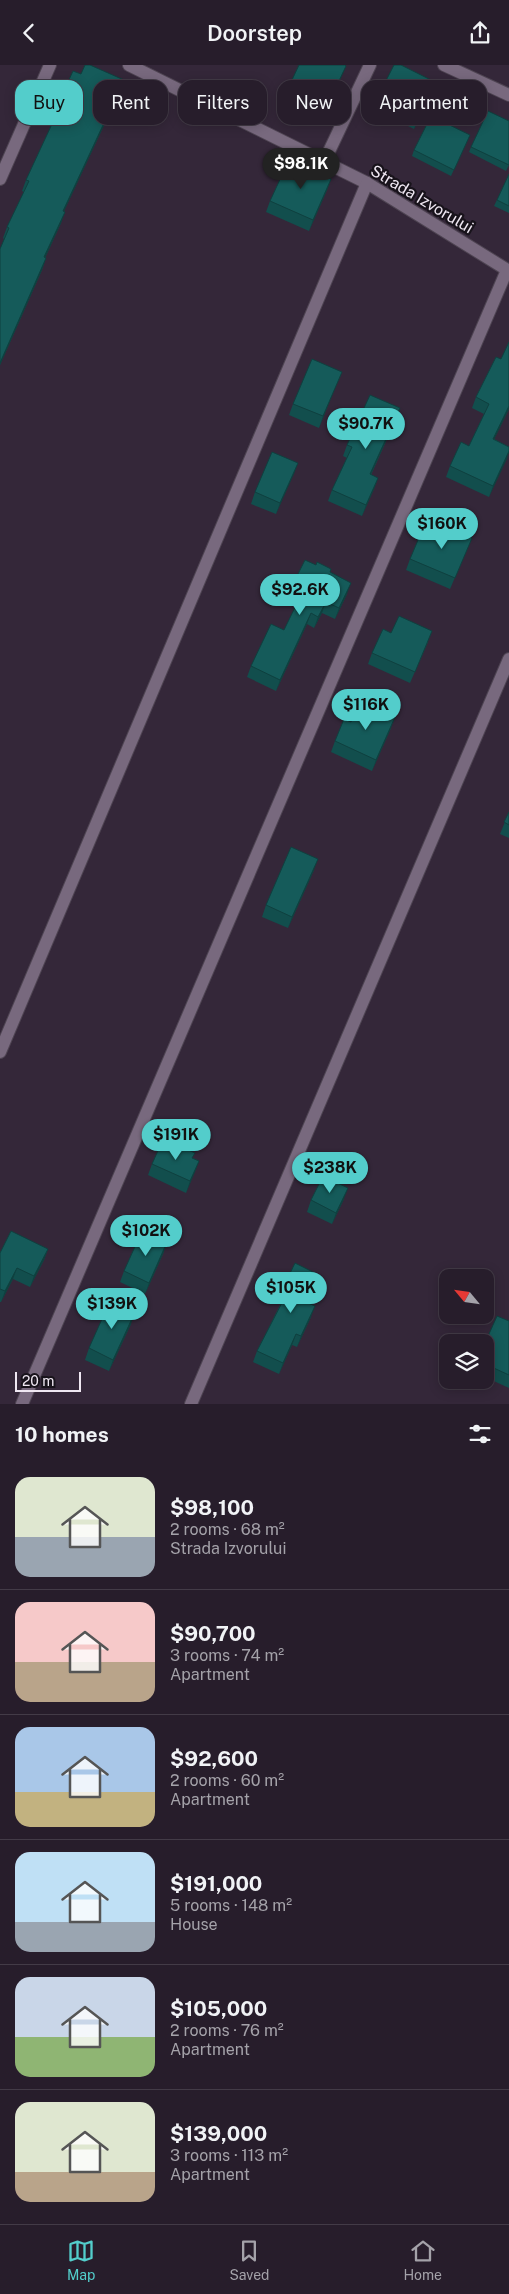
<!DOCTYPE html>
<html lang="en">
<head>
<meta charset="utf-8">
<style>
  body { margin:0; font-family:"Public Sans",sans-serif; background:#2f2633; color:#f1f3f6; height:100vh; display:flex; flex-direction:column; font-size:19px; white-space:nowrap }
  * { box-sizing:border-box; margin:0 }
  p { font-size:16px; color:#a4a2a9 }
  .icon { flex:none; width:28px; height:28px; fill:none; stroke:currentColor; stroke-width:2; stroke-linecap:round; stroke-linejoin:round }
  .map { position:relative; height:1339px; overflow:hidden }
  .sheet { display:flex; flex-direction:column; background:#271d2b; flex:1 }
  .sheet>* { flex:none }
  .hud { position:absolute; left:15px; top:15px; width:480px; height:45px; display:flex; gap:10px }
  .needle { width:32px; rotate:299deg }
  .buttons { position:absolute; left:439px; top:1204px; display:grid; gap:10px }
  .buttons a { display:grid; place-items:center; width:55px; height:55px; border-radius:10px; background:#271d2b; box-shadow:0 2px 12px #0003,0 0 0 1px #433b47; font-size:25px }
  .scale { position:absolute; left:15px; bottom:12px; width:66px; box-sizing:border-box; padding-left:5px; border:2px solid #efe7f2; border-top:0; font-size:14px; line-height:18px; white-space:nowrap; color:#efe7f2; -webkit-text-stroke:4px #18131b; paint-order:stroke }
  .price { position:absolute; translate:-50% -42px; padding:0 11px; border-radius:18px; background:#53cdcb; color:#111; font-size:16px; line-height:32px; filter:drop-shadow(0 1px 2px #0008) }
  .price::after { content:''; position:absolute; left:50%; top:30px; width:15px; height:11px; margin-left:-8px; background:inherit; clip-path:polygon(0 0,100% 0,50% 100%) }
  .price.selected { background:#222; color:#fff }
  ul { padding:0; list-style:none }
  li { display:flex; align-items:center; gap:15px; height:125px; padding:0 15px }
  li+li { border-top:1px solid #433b47 }
  li span { display:grid; place-items:center; flex:none; width:140px; height:100px; border-radius:15px; color:#555 }
  li>.icon { margin-inline-start:auto }
  span .icon { width:60px; height:60px; fill:#fffc; stroke-width:1 }
  li b { font-size:21px }
  h2 { display:flex; justify-content:space-between; align-items:center; height:60px; padding:0 15px; font-size:21px }
  .tag { padding:0 18px; border-radius:15px; background:#271d2b; box-shadow:0 2px 12px #0003,0 0 0 1px #433b47; font-size:18px; line-height:45px }
  .tag.selected { background:#53cdcb; color:#111 }
  header { display:flex; justify-content:space-between; align-items:center; height:65px; padding:0 15px; background:#271d2b; font-size:22px; font-weight:600 }
  .tab-bar { display:flex; justify-content:space-around; align-items:center; height:70px; border-top:1px solid #433b47; background:#271d2b; font-size:14px; color:#a4a2a9 }
  .tab-bar a { display:grid; justify-items:center; gap:2px }
  .tab-bar .selected { color:#53cdcb }
  .map>svg:first-child { display:block }
  .lines { fill:none; stroke-linecap:round; stroke-linejoin:round }
  .minor-casing { stroke:#4e4452; stroke-width:14 }
  .minor { stroke:#78697e; stroke-width:12 }
  .wall { fill:#124e4d }
  .shaded-wall { fill:#0f403f }
  .building { fill:#155b5a; stroke:#0f403f }
  .labels { text-anchor:middle; dominant-baseline:central; stroke-width:4.5; stroke-linejoin:round; paint-order:stroke }
  .street-label { font-size:16px; fill:#efe7f2; stroke:#18131b }
</style>
</head>
<body>
<header><svg class="icon" aria-label="back" viewBox="0 0 24 24"><path d="M15 5l-7 7 7 7"/></svg>Doorstep<svg class="icon" aria-label="share" viewBox="0 0 24 24"><path d="M12 15V3M7 8l5-5 5 5M5 13v7h14v-7"/></svg></header>
<div class="map">
<svg width="509" height="1339" viewBox="0 0 509 1339">
  <rect width="100%" height="100%" fill="#342739"/>
  <g class="lines">
    <g class="minor-casing">
      <g id="minor">
        <path d="M129,0L367,118L509,206"/>
        <path d="M444,0L509,30"/>
        <path d="M324,97L370,0"/>
        <path d="M0,114L50,0"/>
        <path d="M0,987L367,118"/>
        <path d="M22,1339L507,205"/>
        <path d="M191,1339L509,594"/>
      </g>
    </g>
    <use href="#minor" class="minor"/>
  </g>
  <g class="wall">
    <path d="M346,1L328,41L288,23L291,17Z"/>
    <path d="M81,9L120,26L64,146L65,147L61,158L45,193H46L42,205L0,300V184L4,174L3,173L7,162L24,127L22,126L26,115L59,44L57,43L61,32Z"/>
    <path d="M437,18L414,64L373,43L375,37Z"/>
    <path d="M509,56V100L506,106L469,87L471,82Z"/>
    <path d="M470,70L451,111L412,91L414,85Z"/>
    <path d="M509,109V148L494,141Z"/>
    <path d="M331,114L327,125L309,166L266,147L270,136Z"/>
    <path d="M509,277V344L494,374L509,382V387L489,432L446,412L450,401L469,381L484,349L472,343L476,332L501,294Z"/>
    <path d="M337,318L319,363L289,350L293,339Z"/>
    <path d="M400,343L396,354L371,410L378,413L374,424L362,451L328,436L332,425L347,393L343,391L347,380Z"/>
    <path d="M298,398L276,449L251,439L255,427Z"/>
    <path d="M472,473L450,524L406,505L410,494Z"/>
    <path d="M316,500L330,507L347,529L335,554L322,548L314,563L307,559L276,626L247,612L251,601L284,565L297,538L287,534L291,523Z"/>
    <path d="M391,568L428,577L410,618L368,599L372,588Z"/>
    <path d="M351,657L391,663L372,706L331,687L335,676Z"/>
    <path d="M509,747V773L500,769Z"/>
    <path d="M314,805L288,863L262,852L266,840Z"/>
    <path d="M193,1093L199,1096L186,1128L148,1110L152,1099Z"/>
    <path d="M344,1134L332,1159L307,1147L311,1135Z"/>
    <path d="M167,1177L163,1189L145,1229L120,1217L124,1206Z"/>
    <path d="M48,1184L44,1195L30,1222L13,1214L1,1237H0V1188Z"/>
    <path d="M321,1211L317,1222L309,1238L311,1252L297,1282L292,1280L279,1309L253,1297L257,1286L281,1238L278,1237L282,1225Z"/>
    <path d="M509,1256V1323L485,1312V1278Z"/>
    <path d="M131,1259L109,1306L85,1295L89,1283Z"/>
  </g>
  <g class="shaded-wall">
    <path d="M346,1L344,6L328,41L330,35Z"/>
    <path d="M124,15L120,26L59,157L63,146Z"/>
    <path d="M437,18L414,64L416,58Z"/>
    <path d="M331,114L327,125L309,166L313,155Z"/>
    <path d="M65,147L61,158L40,204L44,192Z"/>
    <path d="M46,193L42,205L0,300V298Z"/>
    <path d="M342,307L337,318L319,363L323,351Z"/>
    <path d="M509,341V344L489,385L493,374Z"/>
    <path d="M400,343L396,354L366,420L370,409Z"/>
    <path d="M509,386L507,394L489,432L493,421Z"/>
    <path d="M298,398L294,409L276,449L280,438Z"/>
    <path d="M378,413L374,424L362,451L366,440Z"/>
    <path d="M351,518L347,529L335,554L339,543Z"/>
    <path d="M326,537L322,548L314,563L318,552Z"/>
    <path d="M311,548L307,559L276,626L280,615Z"/>
    <path d="M395,652L391,663L372,706L376,695Z"/>
    <path d="M318,794L314,805L288,863L292,852Z"/>
    <path d="M199,1096L195,1107L186,1128L190,1116Z"/>
    <path d="M348,1123L344,1134L332,1159L336,1148Z"/>
    <path d="M167,1177L163,1189L145,1229L149,1218Z"/>
    <path d="M48,1184L44,1195L30,1222L34,1211Z"/>
    <path d="M17,1203L13,1214L1,1237L5,1226Z"/>
    <path d="M321,1211L317,1222L304,1249L308,1238Z"/>
    <path d="M315,1241L311,1252L297,1282L301,1271Z"/>
    <path d="M135,1247L131,1259L109,1306L113,1295Z"/>
    <path d="M296,1269L292,1280L279,1309L283,1298Z"/>
  </g>
  <g class="building">
    <path d="M85,0H90L124,15L63,146L65,147L44,192L46,193L0,298V184L9,163L7,162L29,116L26,115L64,33L61,32L73,6L81,9Z"/>
    <path d="M299,0H345L346,1L330,35L291,17Z"/>
    <path d="M394,0H401L437,18L416,58L375,37Z"/>
    <path d="M488,46L509,56V100L471,82Z"/>
    <path d="M431,51L470,70L454,105L414,85Z"/>
    <path d="M289,95L331,114L313,155L270,136Z"/>
    <path d="M509,109V141L497,135Z"/>
    <path d="M509,277V341L493,374L509,382V386L493,421L450,401L461,377L469,381L489,339L476,332L496,292L501,294Z"/>
    <path d="M312,294L342,307L323,351L293,339Z"/>
    <path d="M370,330L400,343L370,409L378,413L366,440L332,425L352,382L347,380Z"/>
    <path d="M272,387L298,398L280,438L255,427Z"/>
    <path d="M435,457L472,473L455,513L410,494L421,468L429,472Z"/>
    <path d="M305,495L316,500L317,497L331,504L330,507L351,518L339,543L326,537L318,552L311,548L280,615L251,601L271,559L284,565L302,528L291,523Z"/>
    <path d="M399,551L432,566L415,607L372,588L383,564L391,568Z"/>
    <path d="M360,637L395,652L376,695L335,676L344,654L351,657Z"/>
    <path d="M509,747V760L504,757Z"/>
    <path d="M291,782L318,794L292,852L266,840Z"/>
    <path d="M173,1078L195,1088L192,1093L199,1096L190,1116L152,1099L161,1079L170,1084Z"/>
    <path d="M323,1111L348,1123L336,1148L311,1135Z"/>
    <path d="M11,1166L48,1184L34,1211L17,1203L5,1226L0,1224V1188Z"/>
    <path d="M142,1166L167,1177L149,1218L124,1206Z"/>
    <path d="M295,1198L321,1211L308,1238L315,1241L301,1271L296,1269L283,1298L257,1286L287,1228L282,1225Z"/>
    <path d="M110,1236L135,1247L113,1295L89,1283Z"/>
    <path d="M497,1251L509,1256V1310L485,1299V1278Z"/>
  </g>
  <g class="labels">
    <g class="street-label">
      <text transform="translate(422 134) rotate(31)">Strada Izvorului</text>
    </g>
  </g>
</svg>
<div class="buttons">
<a><svg class="needle" viewBox="-14 -14 28 28"><path d="M0-13l5 13h-10z" fill="#e53935"/><path d="M0 13l5-13h-10z" fill="#a4a2a9"/></svg></a>
<a><svg class="icon" aria-label="layers" viewBox="0 0 24 24"><path d="M12 4l9 5-9 5-9-5zM3 14l9 5 9-5"/></svg></a>
</div>
<div class="scale">20 m</div>
<b class="price selected" style="left:301px;top:125px">$98.1K</b>
<b class="price" style="left:366px;top:385px">$90.7K</b>
<b class="price" style="left:442px;top:485px">$160K</b>
<b class="price" style="left:300px;top:551px">$92.6K</b>
<b class="price" style="left:366px;top:666px">$116K</b>
<b class="price" style="left:176px;top:1096px">$191K</b>
<b class="price" style="left:330px;top:1129px">$238K</b>
<b class="price" style="left:146px;top:1192px">$102K</b>
<b class="price" style="left:291px;top:1249px">$105K</b>
<b class="price" style="left:112px;top:1265px">$139K</b>
<div class="hud">
<a class="tag selected">Buy</a>
<a class="tag">Rent</a>
<a class="tag">Filters</a>
<a class="tag">New</a>
<a class="tag">Apartment</a>
</div>
</div>
<section class="sheet">
<h2>10 homes<svg class="icon" aria-label="filters" viewBox="0 0 24 24"><path d="M4 7h16M4 17h16"/><circle cx="9" cy="7" r="2"/><circle cx="15" cy="17" r="2"/></svg></h2>
<ul>
<li><span style="background:linear-gradient(#dfe7d0 60%,#9aa5b1 0)"><svg class="icon" aria-label="home" viewBox="0 0 24 24"><path d="M3 11l9-7 9 7M6 9v11h12V9"/></svg></span><div><b>$98,100</b><p>2 rooms · 68 m²</p><p>Strada Izvorului</p></div></li>
<li><span style="background:linear-gradient(#f6c9c9 60%,#b9a48a 0)"><svg class="icon" aria-label="home" viewBox="0 0 24 24"><path d="M3 11l9-7 9 7M6 9v11h12V9"/></svg></span><div><b>$90,700</b><p>3 rooms · 74 m²</p><p>Apartment</p></div></li>
<li><span style="background:linear-gradient(#a9c7e8 65%,#c2b280 0)"><svg class="icon" aria-label="home" viewBox="0 0 24 24"><path d="M3 11l9-7 9 7M6 9v11h12V9"/></svg></span><div><b>$92,600</b><p>2 rooms · 60 m²</p><p>Apartment</p></div></li>
<li><span style="background:linear-gradient(#bfe0f5 70%,#9aa5b1 0)"><svg class="icon" aria-label="home" viewBox="0 0 24 24"><path d="M3 11l9-7 9 7M6 9v11h12V9"/></svg></span><div><b>$191,000</b><p>5 rooms · 148 m²</p><p>House</p></div></li>
<li><span style="background:linear-gradient(#c9d6e8 60%,#8fb573 0)"><svg class="icon" aria-label="home" viewBox="0 0 24 24"><path d="M3 11l9-7 9 7M6 9v11h12V9"/></svg></span><div><b>$105,000</b><p>2 rooms · 76 m²</p><p>Apartment</p></div></li>
<li><span style="background:linear-gradient(#dfe7d0 70%,#b9a48a 0)"><svg class="icon" aria-label="home" viewBox="0 0 24 24"><path d="M3 11l9-7 9 7M6 9v11h12V9"/></svg></span><div><b>$139,000</b><p>3 rooms · 113 m²</p><p>Apartment</p></div></li>
</ul>
</section>
<nav class="tab-bar">
<a class="selected"><svg class="icon" aria-label="map" viewBox="0 0 24 24"><path d="M3 6l6-2 6 2 6-2v14l-6 2-6-2-6 2zM9 4v14M15 6v14"/></svg>Map</a>
<a><svg class="icon" aria-label="saved" viewBox="0 0 24 24"><path d="M7 4h10v16l-5-4-5 4z"/></svg>Saved</a>
<a><svg class="icon" aria-label="home" viewBox="0 0 24 24"><path d="M3 11l9-7 9 7M6 9v11h12V9"/></svg>Home</a>
</nav>
</body>
</html>
